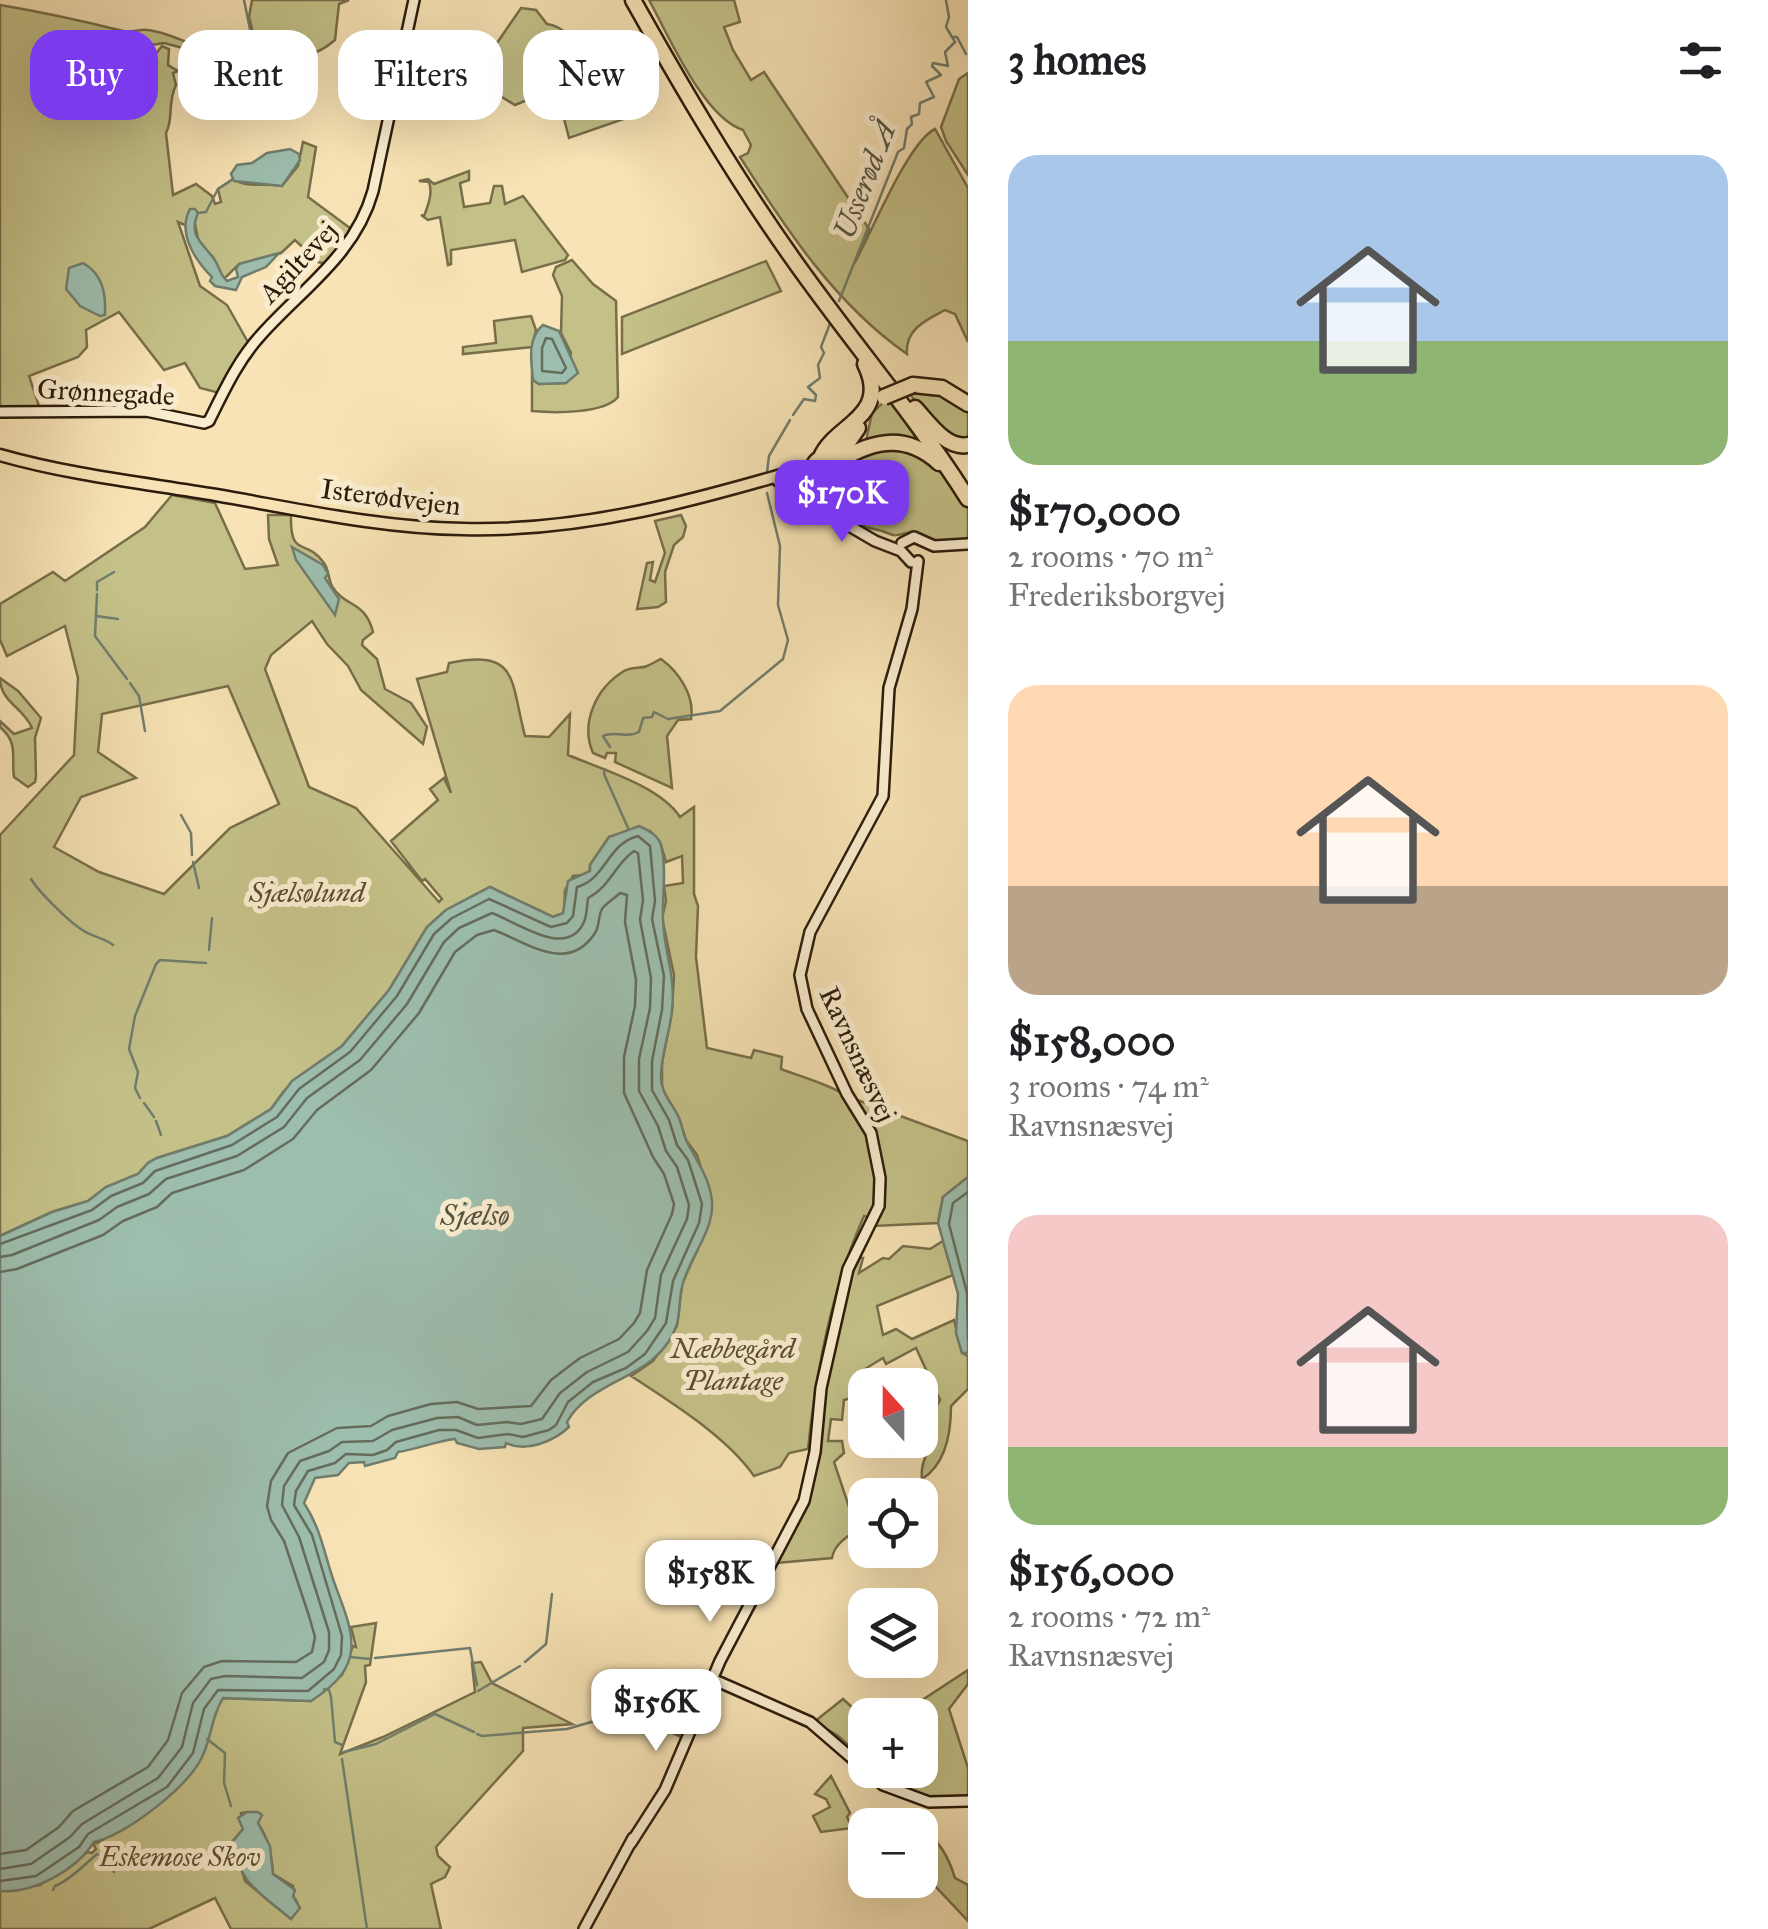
<!DOCTYPE html>
<html lang="en">
<head>
<meta charset="utf-8">
<style>
  body { margin:0; font-family:"IM FELL Great Primer",serif; background:#f6f6f6; color:#202124; height:100vh; display:flex; flex-direction:column; font-size:38px; white-space:nowrap }
  * { box-sizing:border-box; margin:0 }
  p { font-size:32px; color:#757577 }
  .icon { flex:none; width:55px; height:55px; fill:none; stroke:currentColor; stroke-width:2; stroke-linecap:round; stroke-linejoin:round }
  .map { position:relative; flex:1; overflow:hidden }
  .drawer { display:flex; flex-direction:column; background:#fff; width:800px }
  .drawer>* { flex:none }
  .hud { position:absolute; left:30px; top:30px; width:788px; height:90px; display:flex; gap:20px }
  .needle { width:65px; rotate:339deg }
  .buttons { position:absolute; left:848px; top:1368px; display:grid; gap:20px }
  .buttons a { display:grid; place-items:center; width:90px; height:90px; border-radius:20px; background:#fff; box-shadow:0 10px 40px #0002; font-size:50px }
  .price { position:absolute; translate:-50% -85px; padding:0 22px; border-radius:20px; background:#fff; color:#222; font-size:32px; line-height:65px; filter:drop-shadow(0 2px 5px #0008) }
  .price::after { content:''; position:absolute; left:50%; top:60px; width:30px; height:22px; margin-left:-15px; background:inherit; clip-path:polygon(0 0,100% 0,50% 100%) }
  .price.on { background:#7c3aed; color:#fff }
  ul { padding:0; list-style:none }
  li { display:grid; align-content:center; gap:20px; height:530px; padding:0 40px }
  li span { display:grid; place-items:center; height:310px; border-radius:30px; color:#555 }
  li>.icon { margin-inline-start:auto }
  span .icon { width:180px; height:180px; fill:#fffc; stroke-width:1 }
  li b { font-size:42px }
  h2 { display:flex; justify-content:space-between; align-items:center; height:120px; padding:0 40px; font-size:42px }
  .pill { padding:0 35px; border-radius:30px; background:#fff; box-shadow:0 10px 40px #0002; font-size:35px; line-height:90px }
  .pill.on { background:#7c3aed; color:#fff }
  main { display:flex; flex:1; min-height:0 }
  .map>svg:first-child { display:block }
  .green { fill:#c4c188; stroke:#786e4a; stroke-width:2.5; fill-rule:evenodd }
  .water { fill:#9dbeae; stroke:#707d6d; stroke-width:2.5 }
  .lines { fill:none; stroke-linecap:round; stroke-linejoin:round }
  .shore { stroke:#646d5c; stroke-width:2.5 }
  .stream { stroke:#707d6d; stroke-width:2.5 }
  .secondary-casing { stroke:#2c1c0b; stroke-width:14 }
  .primary-casing { stroke:#2c1c0b; stroke-width:15 }
  .highway-casing { stroke:#2c1c0b; stroke-width:19 }
  .secondary { stroke:#faedcf; stroke-width:9 }
  .primary { stroke:#f7e3b5; stroke-width:10 }
  .highway { stroke:#f7e3b5; stroke-width:14 }
  .highway-bridge-casing { stroke:#2c1c0b; stroke-width:19; stroke-linecap:butt }
  .highway-bridge { stroke:#f7e3b5; stroke-width:14 }
  .labels { text-anchor:middle; dominant-baseline:central; stroke-width:10; stroke-linejoin:round; paint-order:stroke }
  .street-label { font-size:28px; fill:#2c1c0b; stroke:#faedcf }
  .park-label { font-size:28px; font-style:italic; fill:#5a4e30; stroke:#faedcf }
  .water-label { font-size:30px; font-style:italic; fill:#545544; stroke:#faedcf }
</style>
</head>
<body>
<main>
<div class="map">
<svg width="968" height="1929" viewBox="0 0 968 1929">
  <rect width="100%" height="100%" fill="#f7e3b5"/>
  <filter id="stains"><feTurbulence type="fractalNoise" baseFrequency=".002" numOctaves="4"/><feColorMatrix values="0 0 0 0 .2 0 0 0 0 .09 0 0 0 0 .02 0 0 0 .5 -.17"/></filter>
  <radialGradient id="worn" r=".72"><stop offset=".6" stop-color="#630" stop-opacity="0"/><stop offset="1" stop-color="#630" stop-opacity=".3"/></radialGradient>
  <g class="green">
    <path d="M252,0H349L339,4L335,40C321,52 303,60 285,52L268,77L269,50L249,47L242,63L224,48V44L249,38L253,33L249,17Z"/>
    <path d="M649,0H734L740,22L724,27L733,50L751,80L764,72L869,229L854,264C871,234 908,142 935,129L968,188V342L955,314L945,310C926,320 905,329 907,354C835,304 787,230 740,157L748,153L751,145L743,130C703,117 669,36 649,0Z"/>
    <path d="M0,5C42,12 83,21 123,31C131,33 139,29 147,30C162,31 178,39 192,44L190,50L164,43L145,46L154,56L162,46L169,49L168,65L178,71L173,73L176,85C167,103 174,118 166,133L173,195L196,184L212,196L215,204L221,202L218,189L233,179C245,188 266,183 282,186L298,166L303,142L316,147L308,197L354,231L328,264L318,262L295,240L281,253L239,264L224,279L213,257L199,244L194,219L185,225L178,222L200,286L227,305L249,344L220,393L200,388L185,363L164,370L119,312L86,330L87,347L78,357L29,376L39,406L0,408Z"/>
    <path d="M521,8L536,10L547,24C572,28 571,46 582,68L617,53L622,56L641,113L569,138L556,88L515,105L482,85V65Z"/>
    <path d="M968,73V175L946,141L941,127L959,79Z"/>
    <path d="M469,171V180L460,183L464,207L490,203L494,186H502L505,204L523,196L568,255L565,260L522,272L515,240L451,250V264L448,265L440,217L428,220L421,215L424,216C428,206 433,193 429,182L419,181L428,179L434,184Z"/>
    <path d="M572,260L593,284L616,301L618,397C604,414 554,413 532,411V372L533,380L539,384L566,383L571,353L561,333L562,296L553,275L556,267Z"/>
    <path d="M766,261L781,291L622,354V317Z"/>
    <path d="M531,316L536,330L532,347L463,354V347L496,343L494,321Z"/>
    <path d="M924,387L968,407V443L963,444L926,415L906,389Z"/>
    <path d="M890,396L917,428L925,449L866,441L872,413Z"/>
    <path d="M895,444C923,458 956,474 968,507C968,516 968,530 968,539L932,541L913,531C885,539 899,534 874,529C843,524 839,504 831,475L835,466Z"/>
    <path d="M172,495L215,503L245,569L278,565L269,539L268,515H291C290,560 306,537 324,563C329,569 328,579 332,586C345,608 365,600 373,632L363,640L362,645L377,659L385,689L411,703L427,727L423,744L361,690L348,666L327,644L312,621L271,655L265,669L309,787L356,808L439,902L442,899L425,879L422,881L391,841L438,800L430,789L444,778L451,793L417,679L447,672L449,663C519,649 510,679 525,736L549,737L570,714L568,755C601,769 660,786 680,817L694,807V894L698,906L696,957L707,1048L751,1058L754,1050L782,1057L781,1069C796,1075 837,1087 847,1097C875,1129 882,1179 873,1218L864,1216C831,1290 816,1370 808,1449L789,1453L780,1467L754,1476C727,1437 671,1402 631,1376L653,1361L677,1326L682,1284L708,1226L712,1203L697,1155L686,1140L678,1116L662,1089V1062L672,1011L674,975L662,918L666,901L664,886L683,883L682,856L666,862L660,842L650,831L609,837L590,865V870L585,875L573,876L565,890L564,913L553,917L490,887L446,910L427,927L389,990L342,1046L284,1091L271,1109L227,1136L157,1158L148,1163L138,1174L106,1187L88,1201L52,1212L0,1236V835L74,755L78,678L65,626L7,656L0,640V604L53,572L65,581L145,527ZM228,686L279,804L230,828L164,894L99,872L54,847L81,797L136,778L98,752L102,714Z"/>
    <path d="M681,515L686,526L683,537L674,545L665,572L666,602L658,607L637,609L647,563L653,562L650,580L655,582L665,553L655,521Z"/>
    <path d="M661,659C679,672 695,696 691,719L678,720L667,736L672,788L615,762L616,753H607L605,758L593,753C580,723 596,688 624,671C632,666 640,669 647,666C652,664 656,661 661,659Z"/>
    <path d="M0,678L18,691L41,718L35,738L36,776L35,782L28,787L14,777C11,757 19,743 0,727V721L14,734L32,728C24,708 0,702 0,678Z"/>
    <path d="M852,1098L968,1141V1177L943,1197L938,1223L874,1226L881,1209L877,1146Z"/>
    <path d="M943,1241L953,1275L877,1306L883,1335L896,1329L912,1339L954,1320L962,1353L968,1356V1389L951,1406C951,1432 946,1464 922,1479C920,1463 928,1454 932,1439C937,1425 931,1413 940,1400L916,1348L886,1364L883,1358L860,1372L864,1390L859,1396L844,1400L842,1420L831,1419L828,1441H842L844,1453L834,1462L852,1516L861,1530C848,1534 834,1545 832,1558L776,1563L801,1517L810,1493L818,1460L825,1384L855,1258H863L859,1273L883,1258L889,1259L903,1246L930,1249Z"/>
    <path d="M376,1623L370,1665L365,1666L366,1682L340,1754L383,1737L475,1692L472,1663L481,1662L492,1683L572,1724L523,1728V1751L436,1847L438,1856L450,1867L445,1877L431,1884L441,1929H231L215,1898L149,1929H0V1891L40,1885L88,1852L92,1853L96,1849L93,1844L102,1841L223,1698L311,1701L342,1675L353,1646L356,1647L351,1627ZM247,1812C267,1828 271,1851 273,1874L293,1886V1896L297,1902L291,1919L245,1881L233,1841L243,1829L241,1813Z"/>
    <path d="M968,1670V1684L949,1709L968,1768V1799L934,1802L875,1777L874,1770H920V1715H911L916,1704Z"/>
    <path d="M676,1690L688,1712L679,1736L626,1711L662,1693Z"/>
    <path d="M843,1699L865,1719V1760L837,1735L814,1722Z"/>
    <path d="M831,1776L850,1813L847,1817L852,1828L821,1832L813,1816L830,1807L826,1799L815,1794Z"/>
    <path d="M920,1826C939,1841 948,1855 955,1878L968,1885V1921L920,1870Z"/>
  </g>
  <g class="water">
    <path d="M290,149L299,154L300,160L282,186L234,181L231,174L237,165L252,163L267,153Z"/>
    <path d="M190,209H195L198,213C188,236 202,242 214,259C221,268 218,273 227,281L238,277L236,269L239,264L279,253L266,267L242,277L236,290L215,286L210,281L212,277C195,260 177,233 190,209Z"/>
    <path d="M83,263C103,274 106,294 105,315L100,316L80,306L66,289L69,268Z"/>
    <path d="M543,325L559,331L578,373L566,383L539,384L533,380C531,361 527,338 543,325Z"/>
    <path d="M292,547L323,565L328,574L325,578L339,599L335,615L296,560Z"/>
    <path d="M639,826C648,830 658,835 661,845C667,870 662,897 663,920C664,953 676,975 672,1010C670,1033 661,1054 661,1077C661,1094 673,1104 679,1118C682,1125 683,1133 686,1140C696,1160 710,1178 712,1202C714,1232 688,1259 682,1287C679,1299 680,1313 677,1324C659,1380 592,1377 567,1422L569,1427C554,1441 526,1453 506,1443L505,1447L479,1449L457,1443L455,1439C436,1441 418,1449 398,1452L395,1458L365,1466L364,1462L349,1463L338,1475L315,1478L304,1503C321,1529 324,1553 334,1582C354,1635 368,1665 311,1701L223,1698C211,1717 212,1737 202,1757C188,1787 126,1835 94,1842C76,1870 33,1894 0,1891V1236L52,1212L88,1201L106,1187L138,1174L148,1163L157,1158L227,1136L271,1109L292,1081L342,1046L389,990L427,927L446,910L490,887L553,917L563,913L568,881L590,871V865L609,837Z"/>
    <path d="M968,1177V1353H962L956,1333L958,1294L938,1223L943,1197Z"/>
    <path d="M247,1812H258L262,1815L258,1823L270,1846L273,1874L295,1890L293,1896L300,1908L291,1919C261,1894 238,1883 233,1841L243,1829L238,1818Z"/>
  </g>
  <g class="lines">
    <g class="shore">
      <path d="M546,338L552,339L566,368L562,373L542,371V348Z"/>
      <path d="M968,1192L953,1203L949,1224L967,1293L968,1339"/>
      <path d="M0,1244L92,1210L111,1196L143,1183L155,1171L232,1145L277,1117L299,1089L350,1052L397,996L434,934L452,918L489,899L551,927L567,923L573,916L577,887C606,879 607,844 638,836L650,846L655,901L652,919L664,976L662,1010L652,1061V1090L669,1120L677,1145L688,1160L702,1204L699,1223L673,1281L666,1323L645,1354L626,1368L593,1382L568,1402L556,1425L549,1430L523,1437L508,1434L478,1438L456,1430H439L396,1442L387,1450L373,1455L346,1454L335,1463L308,1471L296,1491L294,1505L312,1535L342,1636L341,1655L334,1669L308,1691L218,1690L204,1709L193,1753L167,1787L88,1834L79,1847L36,1876L0,1881"/>
      <path d="M0,1257L12,1255L99,1220L117,1207L149,1194L166,1179L237,1156L284,1127L307,1098L360,1060L407,1004L444,942L459,928L492,913C517,922 567,960 584,922C587,915 587,905 588,898C610,887 615,864 634,851L638,853L643,900L640,920L651,978L650,1008L639,1059V1091L658,1126L666,1151L677,1167L689,1205L687,1219L661,1275L655,1318L647,1331L628,1352L587,1372L560,1393L542,1419L521,1424L507,1422L477,1425L458,1417L437,1418L392,1430L373,1441L342,1442L329,1451L300,1461L284,1486L282,1505L299,1537L329,1632V1650L324,1662L302,1678L225,1676L211,1679L193,1703L182,1747L158,1778L82,1824L70,1837L31,1864L0,1869"/>
      <path d="M0,1272L17,1269L103,1235L123,1221L157,1207L172,1193L244,1170L293,1139L317,1110L371,1070L419,1013L455,952L477,935L494,930C526,942 568,975 595,933C600,925 598,916 602,909C605,904 615,898 620,893L627,895L625,922L636,980L635,1006L624,1057V1093L653,1157L664,1174L674,1204L672,1214L647,1270L640,1313L634,1323L619,1339L580,1358L551,1380L531,1406L478,1409L457,1402L431,1404L388,1416L371,1426L337,1428L288,1453L271,1481L267,1506L271,1520L284,1541L309,1616L315,1637L312,1652L296,1662L222,1661L204,1667L182,1693L168,1740L148,1767L73,1811L59,1827L26,1850L0,1854"/>
    </g>
    <g class="stream">
      <path d="M244,0L253,44"/>
      <path d="M954,37H957L966,54"/>
      <path d="M198,213L206,212L218,189L233,179"/>
      <path d="M839,301L898,152L904,148L907,129L912,124L911,117L919,114L920,103L934,97L926,82L941,75L932,66L933,63L948,66L945,52L955,42L946,27L949,17L946,0"/>
      <path d="M793,415L804,399L815,401L816,395L808,387L820,378L818,365L824,353L821,347L831,321"/>
      <path d="M767,472L769,456L790,420"/>
      <path d="M97,590V582L114,572"/>
      <path d="M97,594L95,636L127,679"/>
      <path d="M96,616L118,619"/>
      <path d="M130,683L139,696L145,731"/>
      <path d="M610,747L603,736C614,730 626,739 639,732L643,718L652,717L654,712L668,719L720,711L783,659L788,640L778,605L780,546L767,493"/>
      <path d="M605,769L604,774L628,828"/>
      <path d="M181,815L191,833L192,855"/>
      <path d="M193,862L199,888"/>
      <path d="M31,879C39,892 70,923 84,931C93,937 105,938 113,945"/>
      <path d="M209,950L212,918"/>
      <path d="M140,1098L135,1088L138,1072L129,1049L135,1016L156,964L160,960L206,963"/>
      <path d="M144,1103L154,1117"/>
      <path d="M156,1121L161,1135"/>
      <path d="M350,1657L370,1659"/>
      <path d="M375,1658L470,1648L477,1685"/>
      <path d="M525,1662L546,1644L552,1594"/>
      <path d="M324,1689L329,1690L331,1697L335,1742L342,1745"/>
      <path d="M478,1691L520,1666"/>
      <path d="M477,1734L482,1736L567,1729L619,1714"/>
      <path d="M207,1739L225,1753L224,1783L231,1806"/>
      <path d="M344,1752L376,1744L435,1714L474,1732"/>
      <path d="M342,1759L367,1929"/>
      <path d="M99,1855L114,1872"/>
      <path d="M55,1886C69,1881 85,1864 97,1854"/>
      <path d="M53,1890L54,1888"/>
    </g>
    <g class="secondary-casing">
      <g id="secondary">
        <path d="M0,412L146,411L204,423L209,421C224,391 238,360 261,335C303,288 355,255 373,191L414,0"/>
        <path d="M829,474L832,495L850,522"/>
        <path d="M778,481L798,478L805,481L846,524L875,541L901,551L911,562"/>
        <path d="M902,543L914,537L934,546L967,544"/>
        <path d="M710,1678L810,1722L883,1785L929,1802L968,1801"/>
        <path d="M631,1843L665,1790L720,1661L804,1501L815,1452L821,1388L848,1269L879,1206L880,1178L871,1133L847,1094L807,1009L800,975L810,932L883,796L889,688L912,609L918,561"/>
        <path d="M584,1929L633,1838"/>
      </g>
    </g>
    <g class="primary-casing">
      <g id="primary">
        <path d="M0,455C70,475 144,483 216,495C297,509 380,528 463,529C584,532 697,500 812,466"/>
        <circle cx="822" cy="467" r="10"/>
      </g>
    </g>
    <g class="highway-casing">
      <g id="highway">
        <path d="M633,0C683,89 734,176 793,259C850,340 915,415 968,499"/>
        <path d="M913,385L942,388L968,404"/>
        <path d="M915,408C929,423 946,449 968,445"/>
        <path d="M821,457C835,424 891,417 865,364"/>
        <path d="M827,458L849,441L858,428"/>
        <path d="M832,466C868,441 904,431 939,463"/>
      </g>
    </g>
    <use href="#secondary" class="secondary"/>
    <use href="#primary" class="primary"/>
    <use href="#highway" class="highway"/>
    <g class="highway-bridge-casing">
      <path id="highway-bridge" d="M884,397L913,385"/>
    </g>
    <use href="#highway-bridge" class="highway-bridge"/>
  </g>
  <g class="labels">
    <g class="street-label">
      <text transform="translate(298 262) rotate(-47)">Agiltevej</text>
      <text transform="translate(106 392) rotate(3)">Grønnegade</text>
      <text transform="translate(391 497) rotate(7)">Isterødvejen</text>
      <text transform="translate(858 1054) rotate(65)">Ravnsnæsvej</text>
    </g>
    <g class="park-label">
      <text x="307" y="892">Sjælsølund</text>
      <text x="733" y="1348">Næbbegård<tspan x="733" dy="32">Plantage</tspan></text>
      <text x="180" y="1856">Eskemose Skov</text>
    </g>
    <g class="water-label">
      <text transform="translate(865 180) rotate(-69)">Usserød Å</text>
      <text x="475" y="1215">Sjælsø</text>
    </g>
  </g>
  <rect width="100%" height="100%" filter="url(#stains)"/>
  <rect width="100%" height="100%" fill="url(#worn)"/>
</svg>
<div class="buttons">
<a><svg class="needle" viewBox="-14 -14 28 28"><path d="M0-13l5 13h-10z" fill="#e53935"/><path d="M0 13l5-13h-10z" fill="#757577"/></svg></a>
<a><svg class="icon" aria-label="locate" viewBox="0 0 24 24"><circle cx="12" cy="12" r="6"/><path d="M12 2v4M12 18v4M2 12h4M18 12h4"/></svg></a>
<a><svg class="icon" aria-label="layers" viewBox="0 0 24 24"><path d="M12 4l9 5-9 5-9-5zM3 14l9 5 9-5"/></svg></a>
<a>+</a>
<a>−</a>
</div>
<b class="price on" style="left:842px;top:545px">$170K</b>
<b class="price" style="left:710px;top:1625px">$158K</b>
<b class="price" style="left:656px;top:1754px">$156K</b>
<div class="hud">
<a class="pill on">Buy</a>
<a class="pill">Rent</a>
<a class="pill">Filters</a>
<a class="pill">New</a>
</div>
</div>
<section class="drawer">
<h2>3 homes<svg class="icon" aria-label="filters" viewBox="0 0 24 24"><path d="M4 7h16M4 17h16"/><circle cx="9" cy="7" r="2"/><circle cx="15" cy="17" r="2"/></svg></h2>
<ul>
<li><span style="background:linear-gradient(#a9c7e8 60%,#8fb573 0)"><svg class="icon" aria-label="home" viewBox="0 0 24 24"><path d="M3 11l9-7 9 7M6 9v11h12V9"/></svg></span><div><b>$170,000</b><p>2 rooms · 70 m²</p><p>Frederiksborgvej</p></div></li>
<li><span style="background:linear-gradient(#ffd9b3 65%,#b9a48a 0)"><svg class="icon" aria-label="home" viewBox="0 0 24 24"><path d="M3 11l9-7 9 7M6 9v11h12V9"/></svg></span><div><b>$158,000</b><p>3 rooms · 74 m²</p><p>Ravnsnæsvej</p></div></li>
<li><span style="background:linear-gradient(#f6c9c9 75%,#8fb573 0)"><svg class="icon" aria-label="home" viewBox="0 0 24 24"><path d="M3 11l9-7 9 7M6 9v11h12V9"/></svg></span><div><b>$156,000</b><p>2 rooms · 72 m²</p><p>Ravnsnæsvej</p></div></li>
</ul>
</section>
</main>
</body>
</html>
